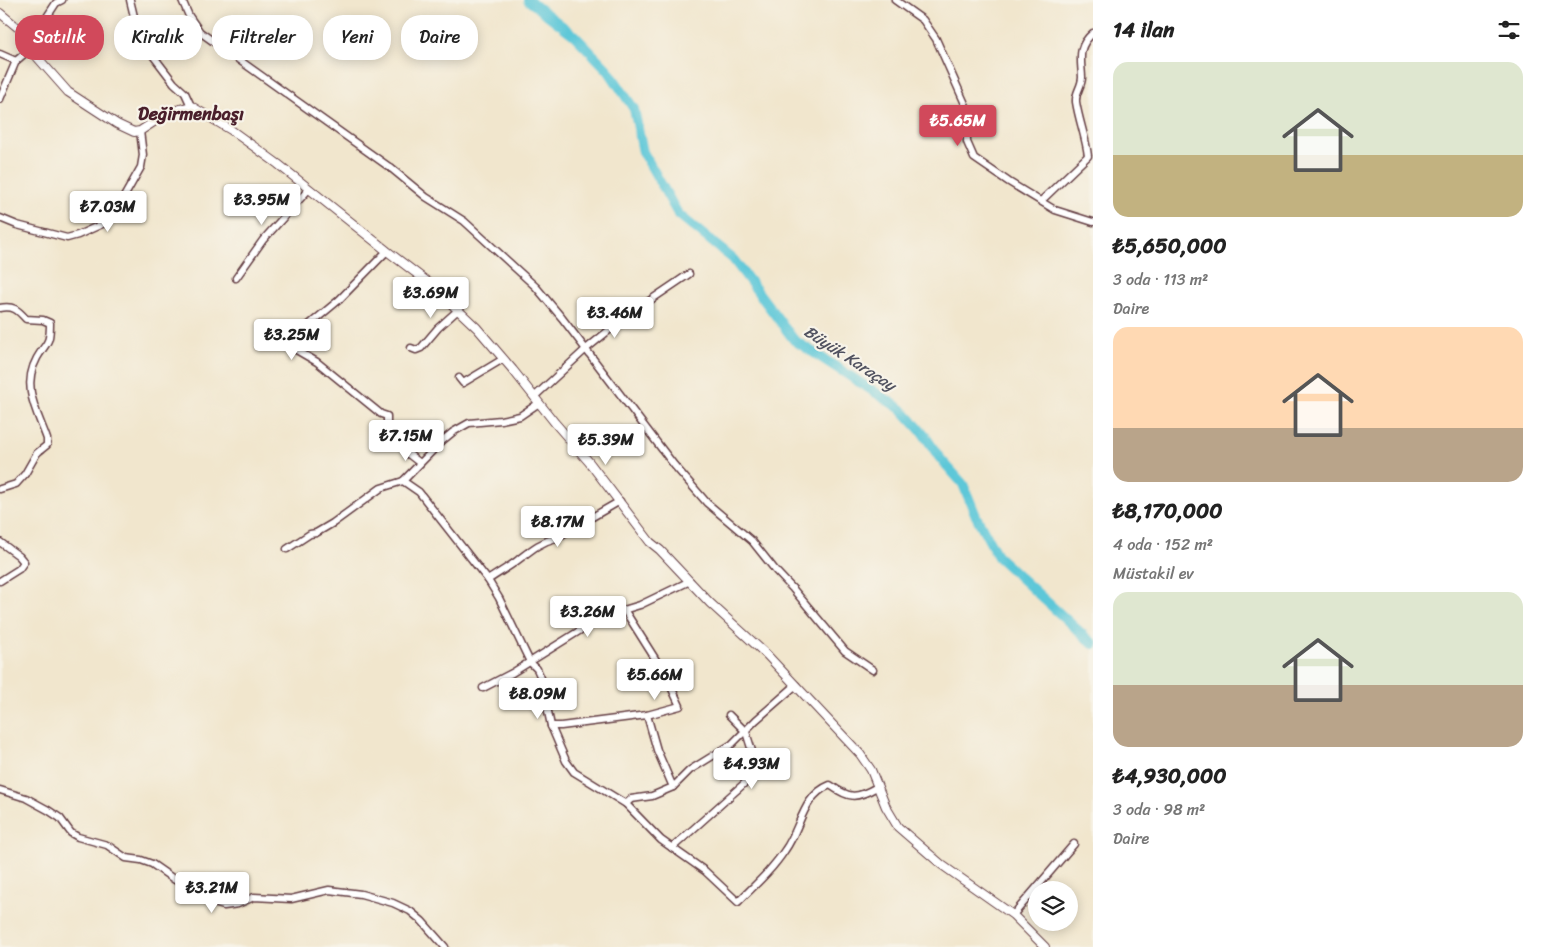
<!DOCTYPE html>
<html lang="tr">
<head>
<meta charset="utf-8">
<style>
  body { margin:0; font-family:Sriracha,sans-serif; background:#f6f6f6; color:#222; height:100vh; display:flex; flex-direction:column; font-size:19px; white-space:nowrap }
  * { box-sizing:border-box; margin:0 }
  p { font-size:16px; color:#767676 }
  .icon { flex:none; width:28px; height:28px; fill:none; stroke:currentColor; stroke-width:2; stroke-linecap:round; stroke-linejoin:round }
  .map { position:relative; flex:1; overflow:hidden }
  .panel { display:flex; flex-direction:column; background:#fff; width:450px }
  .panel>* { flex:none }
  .hud { position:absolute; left:15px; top:15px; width:475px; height:45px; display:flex; gap:10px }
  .fabs { position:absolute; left:1028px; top:881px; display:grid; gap:10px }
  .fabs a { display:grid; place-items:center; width:50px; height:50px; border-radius:50%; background:#fff; box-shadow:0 2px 12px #0003; font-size:25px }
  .price { position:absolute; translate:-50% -42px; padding:0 11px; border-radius:5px; background:#fff; color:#222; font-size:16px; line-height:32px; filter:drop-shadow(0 1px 2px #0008) }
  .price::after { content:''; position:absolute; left:50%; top:30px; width:15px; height:11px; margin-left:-8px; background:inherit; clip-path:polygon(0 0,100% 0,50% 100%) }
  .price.active { background:#d1495b; color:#fff }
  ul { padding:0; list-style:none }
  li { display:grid; align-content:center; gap:10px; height:265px; padding:0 20px }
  li span { display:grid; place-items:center; height:155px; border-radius:15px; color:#555 }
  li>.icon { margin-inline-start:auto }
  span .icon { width:90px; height:90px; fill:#fffc; stroke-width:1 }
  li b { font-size:21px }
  h2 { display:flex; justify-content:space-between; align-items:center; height:60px; padding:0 20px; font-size:21px }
  .tag { padding:0 18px; border-radius:20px; background:#fff; box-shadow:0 2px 12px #0003; font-size:18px; line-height:45px }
  .tag.active { background:#d1495b; color:#fff }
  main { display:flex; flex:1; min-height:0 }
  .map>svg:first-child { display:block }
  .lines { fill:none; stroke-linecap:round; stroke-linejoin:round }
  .river { stroke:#5dc7d8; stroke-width:10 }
  .minor-casing { stroke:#633d43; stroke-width:9 }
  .tertiary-casing { stroke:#633d43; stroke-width:10 }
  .minor { stroke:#fff; stroke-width:6 }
  .tertiary { stroke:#fff; stroke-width:8 }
  .labels { text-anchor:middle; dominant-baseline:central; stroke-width:4.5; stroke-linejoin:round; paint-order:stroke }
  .water-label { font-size:16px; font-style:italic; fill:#50515f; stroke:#f7f3e8 }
  .quarter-label { font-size:18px; font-weight:bold; fill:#4a1f2b; stroke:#f7f3e8 }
</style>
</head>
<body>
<main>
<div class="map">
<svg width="1093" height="947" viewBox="0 0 1093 947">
  <rect width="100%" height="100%" fill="#f7f3e8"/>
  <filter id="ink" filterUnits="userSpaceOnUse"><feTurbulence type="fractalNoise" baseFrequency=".02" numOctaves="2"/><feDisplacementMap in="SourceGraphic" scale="10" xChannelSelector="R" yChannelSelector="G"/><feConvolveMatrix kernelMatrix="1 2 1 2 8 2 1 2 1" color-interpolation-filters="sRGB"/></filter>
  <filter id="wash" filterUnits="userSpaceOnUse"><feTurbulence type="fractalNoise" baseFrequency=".0096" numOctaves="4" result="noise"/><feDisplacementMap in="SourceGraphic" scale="20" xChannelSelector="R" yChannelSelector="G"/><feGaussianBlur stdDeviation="1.12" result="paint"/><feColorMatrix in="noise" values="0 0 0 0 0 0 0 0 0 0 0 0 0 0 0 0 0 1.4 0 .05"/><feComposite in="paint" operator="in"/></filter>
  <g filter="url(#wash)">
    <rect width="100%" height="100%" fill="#f1e6cd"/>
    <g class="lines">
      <path class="river" d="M528,0L574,35L608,70L634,109L643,152L678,214L733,259L794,340L901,409L923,433L939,457L963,484L976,516L998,557L1093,644"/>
    </g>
  </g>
  <g filter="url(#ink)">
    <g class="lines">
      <g class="minor-casing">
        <g id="minor">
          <path d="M130,0L137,29L148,49L174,83L185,93L191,106"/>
          <path d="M182,0L189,16L200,32L392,169L426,197L464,221L536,287L562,318L674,465L707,503L752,541L776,571L793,589L845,651L873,670"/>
          <path d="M895,0L923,20L936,39L966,106L967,142L974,158L1009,182L1055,210L1093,222"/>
          <path d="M28,36L45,20L56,3L62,0"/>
          <path d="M0,54L16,61L30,49"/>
          <path d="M0,99L16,61"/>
          <path d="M1041,201L1088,156C1086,138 1079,121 1076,102C1075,92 1082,87 1082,77C1081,58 1077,47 1093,33"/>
          <path d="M0,218L17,225L67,238L78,235L109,221L112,218L141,167L143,155L140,131"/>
          <path d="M387,251L339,300L286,344L317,362L381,414L387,416V429L389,435H394L407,453L420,463"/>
          <path d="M236,278L263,240L309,189"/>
          <path d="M0,308C13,305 18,310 26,319L43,320L50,323C50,345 47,341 37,358C21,387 37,411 47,439V445L37,453L25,474L16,484L0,489"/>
          <path d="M411,348L416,350L421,348L438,328L458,310"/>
          <path d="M459,378L463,383L503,359"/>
          <path d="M534,397L586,349L624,318L689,274"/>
          <path d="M403,481L419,492L488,580L499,598L530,662L537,669L541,678L551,726L566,761L574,772L626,804L661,840L705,871L738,902C755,885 772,870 785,850C801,828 802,796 830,785C850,799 856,799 877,787"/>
          <path d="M0,542L19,556L24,562L19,569L0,581"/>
          <path d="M287,549L310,534L316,533L333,523L381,488L403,481L442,441L453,432L469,423L501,420L520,416L539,403"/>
          <path d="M488,580C498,573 509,567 518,560C531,550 540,542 556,538L620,501"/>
          <path d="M483,688L512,673L584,628L617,612L640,605L690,581"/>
          <path d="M647,715L657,750L673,787"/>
          <path d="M551,726H561L647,715L680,706L666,676L625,611"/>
          <path d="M0,790L26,798L48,810L60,818L71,833L78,837L107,845L126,858L141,860L152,864L175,880L198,888L217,904L224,906L238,904L254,897L291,899L329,890L361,894L393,903L410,911L422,921L445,947"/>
          <path d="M626,804L631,799L652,796L673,787L690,770L732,744L756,720L796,685"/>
          <path d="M672,848L756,773L757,767L746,732L729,715"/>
          <path d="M1013,915L1074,844"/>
        </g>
      </g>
      <g class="tertiary-casing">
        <path id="tertiary" d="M0,13L28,36L30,49L68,92L117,124L134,132L140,131L169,112L191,106L231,130L278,164L387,251L429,283L458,310L477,328L513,370L555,423L589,462L650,542L660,550L710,603L767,655L860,754L871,770L886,807L898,827L942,865L1013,915L1045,947"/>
      </g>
      <use href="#minor" class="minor"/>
      <use href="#tertiary" class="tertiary"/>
    </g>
  </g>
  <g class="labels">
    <g class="water-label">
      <text transform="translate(850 358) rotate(33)">Büyük Karaçay</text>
    </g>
    <g class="quarter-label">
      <text x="191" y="114">Değirmenbaşı</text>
    </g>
  </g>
</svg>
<div class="fabs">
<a><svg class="icon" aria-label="layers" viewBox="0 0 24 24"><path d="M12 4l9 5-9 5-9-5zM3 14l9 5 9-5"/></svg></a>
</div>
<b class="price active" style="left:958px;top:147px">₺5.65M</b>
<b class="price" style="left:262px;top:226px">₺3.95M</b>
<b class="price" style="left:108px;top:233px">₺7.03M</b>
<b class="price" style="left:431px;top:319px">₺3.69M</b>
<b class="price" style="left:615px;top:339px">₺3.46M</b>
<b class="price" style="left:292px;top:361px">₺3.25M</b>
<b class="price" style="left:406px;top:462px">₺7.15M</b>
<b class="price" style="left:606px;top:466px">₺5.39M</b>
<b class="price" style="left:558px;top:548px">₺8.17M</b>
<b class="price" style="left:588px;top:638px">₺3.26M</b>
<b class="price" style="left:655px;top:701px">₺5.66M</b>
<b class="price" style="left:538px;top:720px">₺8.09M</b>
<b class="price" style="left:752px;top:790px">₺4.93M</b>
<b class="price" style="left:212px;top:914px">₺3.21M</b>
<div class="hud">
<a class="tag active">Satılık</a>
<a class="tag">Kiralık</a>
<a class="tag">Filtreler</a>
<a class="tag">Yeni</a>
<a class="tag">Daire</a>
</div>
</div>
<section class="panel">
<h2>14 ilan<svg class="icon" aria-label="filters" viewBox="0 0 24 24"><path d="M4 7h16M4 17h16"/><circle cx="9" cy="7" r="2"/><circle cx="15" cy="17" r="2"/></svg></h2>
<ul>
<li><span style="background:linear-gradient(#dfe7d0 60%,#c2b280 0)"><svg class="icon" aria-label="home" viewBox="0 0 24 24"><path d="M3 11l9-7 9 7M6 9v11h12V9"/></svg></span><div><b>₺5,650,000</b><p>3 oda · 113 m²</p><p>Daire</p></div></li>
<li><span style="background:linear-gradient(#ffd9b3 65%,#b9a48a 0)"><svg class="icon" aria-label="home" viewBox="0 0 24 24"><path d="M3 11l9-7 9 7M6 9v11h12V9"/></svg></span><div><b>₺8,170,000</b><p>4 oda · 152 m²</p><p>Müstakil ev</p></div></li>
<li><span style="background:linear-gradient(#dfe7d0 60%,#b9a48a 0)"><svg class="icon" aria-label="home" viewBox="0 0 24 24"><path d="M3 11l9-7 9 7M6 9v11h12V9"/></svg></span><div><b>₺4,930,000</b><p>3 oda · 98 m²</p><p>Daire</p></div></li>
</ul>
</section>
</main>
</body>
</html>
